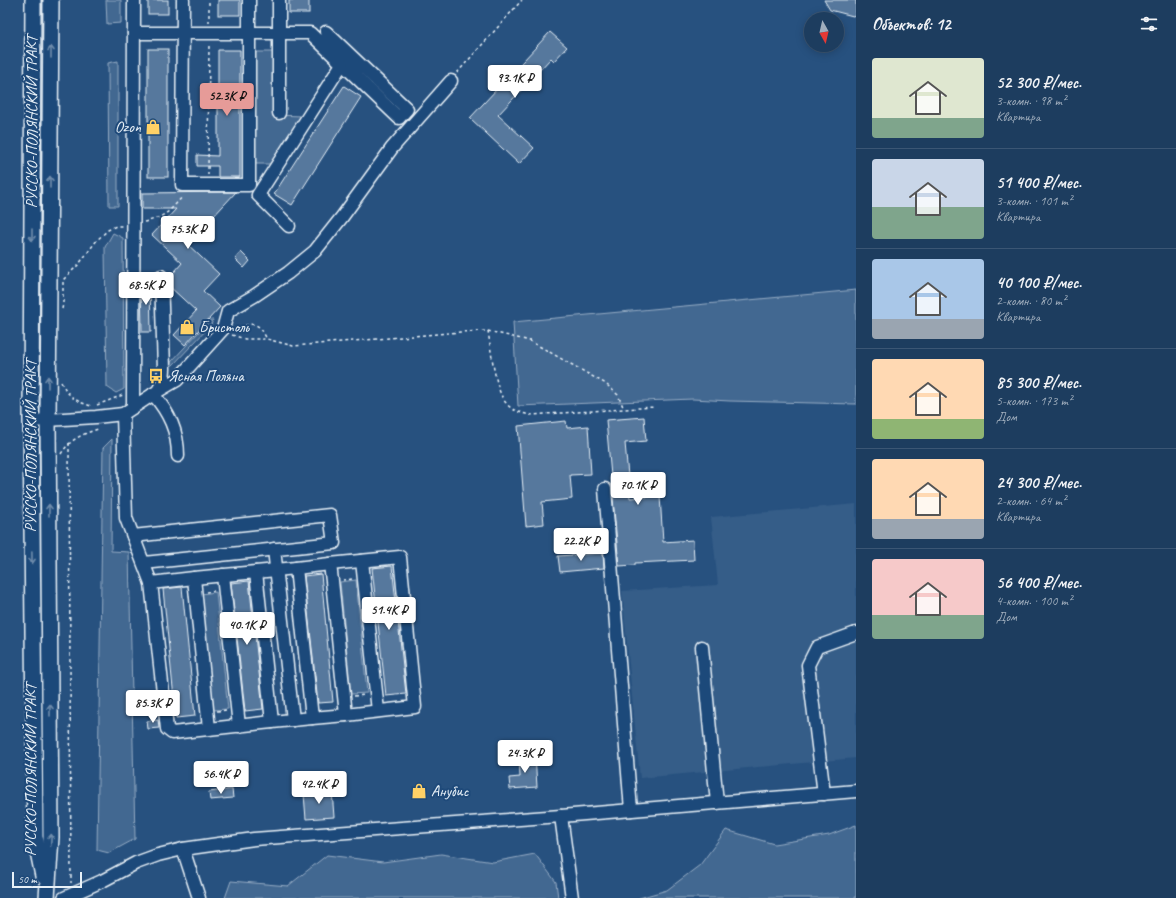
<!DOCTYPE html>
<html lang="ru">
<head>
<meta charset="utf-8">
<style>
  body { margin:0; font-family:Caveat,sans-serif; background:#254465; color:#f1f3f6; height:100vh; display:flex; flex-direction:column; font-size:15px; white-space:nowrap }
  * { box-sizing:border-box; margin:0 }
  p { font-size:13px; color:#a0aebd }
  .icon { flex:none; width:22px; height:22px; fill:none; stroke:currentColor; stroke-width:2; stroke-linecap:round; stroke-linejoin:round }
  .map { position:relative; flex:1; overflow:hidden }
  .panel { display:flex; flex-direction:column; background:#1d3d5f; width:320px }
  .panel>* { flex:none }
  .needle { width:26px; rotate:172deg }
  .controls { position:absolute; left:804px; top:12px; display:grid; gap:8px }
  .controls a { display:grid; place-items:center; width:40px; height:40px; border-radius:50%; background:#1d3d5f; box-shadow:0 2px 10px #0003,0 0 0 1px #3b5674; font-size:20px }
  .scale { position:absolute; left:12px; bottom:10px; width:70px; box-sizing:border-box; padding-left:4px; border:2px solid #e8f1f8; border-top:0; font-size:11px; line-height:14px; white-space:nowrap; color:#e8f1f8; -webkit-text-stroke:3px #1f4a7a; paint-order:stroke }
  .price { position:absolute; translate:-50% -34px; padding:0 9px; border-radius:4px; background:#fff; color:#222; font-size:13px; line-height:26px; filter:drop-shadow(0 1px 2px #0008) }
  .price::after { content:''; position:absolute; left:50%; top:24px; width:12px; height:9px; margin-left:-6px; background:inherit; clip-path:polygon(0 0,100% 0,50% 100%) }
  .price.active { background:#e69b98; color:#111 }
  ul { padding:0; list-style:none }
  li { display:flex; align-items:center; gap:12px; height:100px; padding:0 16px }
  li+li { border-top:1px solid #3b5674 }
  li span { display:grid; place-items:center; flex:none; width:112px; height:80px; border-radius:4px; color:#555 }
  li>.icon { margin-inline-start:auto }
  span .icon { width:48px; height:48px; fill:#fffc; stroke-width:1 }
  li b { font-size:17px }
  h2 { display:flex; justify-content:space-between; align-items:center; height:48px; padding:0 16px; font-size:17px }
  main { display:flex; flex:1; min-height:0 }
  .map>svg:first-child { display:block }
  .built { fill:#355d88 }
  .green { fill:#436891; stroke:#96acc4 }
  .building { fill:#57789d; stroke:#e8f1f8 }
  .lines { fill:none; stroke-linecap:round; stroke-linejoin:round }
  .minor-casing { stroke:#e8f1f8; stroke-width:15 }
  .major-casing { stroke:#e8f1f8; stroke-width:18 }
  .path { stroke:#e8f1f8; stroke-width:1.5; stroke-dasharray:3 3; stroke-linecap:butt }
  .minor { stroke:#1f4a7a; stroke-width:12 }
  .major { stroke:#1f4a7a; stroke-width:15 }
  .oneway { stroke:#6f8dac }
  .labels { text-anchor:middle; dominant-baseline:central; stroke-width:4; stroke-linejoin:round; paint-order:stroke }
  .street-label { font-size:16px; fill:#e8f1f8; stroke:#1f4a7a }
  .poi-label { font-size:16px; fill:#e8f1f8; stroke:#1f4a7a; text-anchor:start }
</style>
</head>
<body>
<main>
<div class="map">
<svg width="856" height="898" viewBox="0 0 856 898">
  <rect width="100%" height="100%" fill="#27517f"/>
  <filter id="ink" filterUnits="userSpaceOnUse"><feTurbulence type="fractalNoise" baseFrequency=".025" numOctaves="2"/><feDisplacementMap in="SourceGraphic" scale="8" xChannelSelector="R" yChannelSelector="G"/><feConvolveMatrix kernelMatrix="1 2 1 2 8 2 1 2 1" color-interpolation-filters="sRGB"/></filter>
  <g filter="url(#ink)">
    <path class="built" d="M856,504V758L640,778L622,591L718,585L711,517Z"/>
    <g class="green">
      <path d="M106,0H121V23L107,24Z"/>
      <path d="M254,52H275V115L302,116L271,164H254Z"/>
      <path d="M118,61V206H109L108,63Z"/>
      <path d="M113,233L123,238L124,389L116,393L107,387L105,247Z"/>
      <path d="M856,290V404L730,401L693,399L518,406L513,322Z"/>
      <path d="M210,320H213L211,325L173,365L170,366V364L172,361Z"/>
      <path d="M112,439L111,551L129,552L135,839L109,853L97,850L103,448Z"/>
      <path d="M356,580L367,693L351,694L340,582Z"/>
      <path d="M216,592L228,709L213,710L201,594Z"/>
      <path d="M856,825V898H639L667,890L700,865L726,830L774,844L829,835Z"/>
      <path d="M441,854L493,862L535,854L556,882L558,898H225L231,881L288,886L327,855L383,862Z"/>
    </g>
    <g class="building">
      <rect x="148" y="0" width="20" height="14"/>
      <rect x="218" y="0" width="22" height="15"/>
      <rect x="289" y="0" width="20" height="13"/>
      <path d="M824,0H856V14L853,16L830,10Z"/>
      <path d="M550,32L567,47L554,61L551,58L498,115L534,148L519,164L470,118Z"/>
      <rect x="148" y="49" width="20" height="128"/>
      <path d="M218,50H240V177H218V166H197V155L218,156Z"/>
      <path d="M344,86L361,97L292,205L274,194Z"/>
      <path d="M236,192L199,232L195,228L183,240L219,274L203,291L220,307L185,345L174,335L196,311L169,286V278L182,263L152,235L176,209H142V193Z"/>
      <path d="M241,252L250,261L244,268L235,259Z"/>
      <path d="M141,281H150L151,332H142Z"/>
      <path d="M644,417L646,441L625,443L630,498L660,496L663,542L693,540L694,560L635,563V565L619,566L606,420Z"/>
      <path d="M566,421L567,428L588,426L591,474L570,475L572,499L542,502L544,524L526,526L518,426Z"/>
      <path d="M603,553L604,568L560,572L558,556Z"/>
      <path d="M392,566L406,694L386,696L372,568Z"/>
      <path d="M321,574L333,702L318,703L304,576Z"/>
      <path d="M249,581L263,709L245,711L231,583Z"/>
      <path d="M182,587L195,716L176,718L163,589Z"/>
      <path d="M158,720L159,728L148,729L147,721Z"/>
      <path d="M535,755L537,787L510,789L509,778L520,777L519,756Z"/>
      <path d="M232,789L233,798L210,800L209,792Z"/>
      <path d="M332,791L334,817L306,819L304,794Z"/>
    </g>
    <g class="lines">
      <g class="minor-casing">
        <g id="minor">
          <path d="M183,0L182,185H249V0"/>
          <path d="M134,33H310L399,118L407,109L326,32"/>
          <path d="M279,113V0"/>
          <path d="M289,226L258,195L342,64"/>
          <path d="M158,391L163,381L164,369L161,276"/>
          <path d="M153,394C169,413 178,431 178,456"/>
          <path d="M133,407L134,0"/>
          <path d="M123,414L126,518L151,583L194,578L209,729"/>
          <path d="M31,421L96,417L123,414L158,391L177,380L223,329L228,311L254,296L288,273L315,251L342,217L392,148L451,81"/>
          <path d="M605,489L631,810"/>
          <path d="M133,536L330,515L334,543L144,563"/>
          <path d="M274,549L293,720"/>
          <path d="M362,561L378,711"/>
          <path d="M330,564L400,557L415,707L346,715"/>
          <path d="M296,568L330,564L332,581L346,715L312,718"/>
          <path d="M256,572L296,568L312,718L272,722"/>
          <path d="M223,575L239,726"/>
          <path d="M151,583L167,729L172,733L272,722L256,572L194,578"/>
          <path d="M702,647L717,803"/>
          <path d="M824,794L808,665L817,647L856,633"/>
          <path d="M561,816L572,898"/>
          <path d="M183,849L199,898"/>
          <path d="M64,898L102,881L136,863L158,855L183,849L254,839L561,816L856,791"/>
        </g>
      </g>
      <g class="major-casing">
        <g id="major">
          <path d="M33,0L31,421L35,837L43,876"/>
          <path d="M47,898L51,837L48,421L51,0"/>
        </g>
      </g>
      <g class="path">
        <path d="M209,23V0"/>
        <path d="M457,73L522,0"/>
        <path d="M208,175L209,43"/>
        <path d="M144,222C165,217 169,212 183,196"/>
        <path d="M62,309L63,304V280L79,264L97,240L108,230L116,226H123"/>
        <path d="M234,331C242,327 252,320 260,328C263,331 265,336 267,339"/>
        <path d="M488,331C491,349 495,391 506,403C512,411 521,413 530,415L655,407"/>
        <path d="M232,335L245,339H267L293,346L460,332L488,331L530,341L606,384L618,395L624,409"/>
        <path d="M61,382C69,397 75,401 91,406"/>
        <path d="M97,405L123,395"/>
        <path d="M69,443L71,883"/>
        <path d="M61,454C70,439 83,434 98,429"/>
        <path d="M343,580L353,579"/>
        <path d="M206,592L214,591"/>
        <path d="M354,696L366,695"/>
        <path d="M217,711L227,710"/>
      </g>
      <use href="#minor" class="minor"/>
      <use href="#major" class="major"/>
    </g>
    <defs><path id="oneway-shaft" d="M-6 0H5M1.5-3L5.5 0L1.5 3" fill="none" stroke-width="1.6" stroke-linecap="round" stroke-linejoin="round"/></defs>
    <g class="oneway">
      <use href="#oneway-shaft" transform="translate(51 52) rotate(-90)"/>
      <use href="#oneway-shaft" transform="translate(50 182) rotate(-90)"/>
      <use href="#oneway-shaft" transform="translate(32 235) rotate(90)"/>
      <use href="#oneway-shaft" transform="translate(48 382) rotate(-90)"/>
      <use href="#oneway-shaft" transform="translate(49 510) rotate(-90)"/>
      <use href="#oneway-shaft" transform="translate(32 558) rotate(89)"/>
      <use href="#oneway-shaft" transform="translate(50 710) rotate(-90)"/>
      <use href="#oneway-shaft" transform="translate(51 840) rotate(-87)"/>
    </g>
  </g>
  <defs>
    <g id="shop-bare" transform="scale(1.2)"><path d="M-5-2.5h2.3a2.7 3.5 0 0 1 5.4 0H5L5.5 6h-11ZM-1.5-2.5h3a1.5 2.3 0 0 0-3 0Z" fill="#ffd166" stroke="#1f4a7a" stroke-width="2.5" paint-order="stroke"/></g>
    <g id="bus-bare" transform="scale(1.2)"><path d="M-5-6H5V4H4V6H2V4H-2V6H-4V4H-5ZM-3.5-4V0h7V-4ZM-3.5 1.2v1.5H-2V1.2ZM2 1.2v1.5H3.5V1.2Z" fill="#ffd166" stroke="#1f4a7a" stroke-width="2.5" paint-order="stroke"/></g>
  </defs>
  <g fill-rule="evenodd">
    <use href="#shop-bare" x="153" y="127"/>
    <use href="#shop-bare" x="187" y="327"/>
    <use href="#bus-bare" x="156" y="376"/>
    <use href="#shop-bare" x="419" y="791"/>
  </g>
  <g class="labels">
    <g class="street-label">
      <text transform="translate(32 122) rotate(-90)">РУССКО-ПОЛЯНСКИЙ ТРАКТ</text>
      <text transform="translate(31 446) rotate(-90)">РУССКО-ПОЛЯНСКИЙ ТРАКТ</text>
      <text transform="translate(31 770) rotate(-90)">РУССКО-ПОЛЯНСКИЙ ТРАКТ</text>
    </g>
    <g class="poi-label">
      <text x="141" y="127" text-anchor="end">Ozon</text>
      <text x="199" y="327">Бристоль</text>
      <text x="168" y="376">Ясная Поляна</text>
      <text x="431" y="791">Анубис</text>
    </g>
  </g>
</svg>
<div class="controls">
<a><svg class="needle" viewBox="-14 -14 28 28"><path d="M0-13l5 13h-10z" fill="#e53935"/><path d="M0 13l5-13h-10z" fill="#a0aebd"/></svg></a>
</div>
<div class="scale">50 m</div>
<b class="price" style="left:515px;top:99px">93.1K ₽</b>
<b class="price active" style="left:227px;top:117px">52.3K ₽</b>
<b class="price" style="left:188px;top:250px">75.3K ₽</b>
<b class="price" style="left:146px;top:306px">68.5K ₽</b>
<b class="price" style="left:638px;top:506px">70.1K ₽</b>
<b class="price" style="left:581px;top:562px">22.2K ₽</b>
<b class="price" style="left:389px;top:631px">51.4K ₽</b>
<b class="price" style="left:247px;top:646px">40.1K ₽</b>
<b class="price" style="left:153px;top:724px">85.3K ₽</b>
<b class="price" style="left:525px;top:774px">24.3K ₽</b>
<b class="price" style="left:221px;top:795px">56.4K ₽</b>
<b class="price" style="left:319px;top:805px">42.4K ₽</b>
</div>
<section class="panel">
<h2>Объектов: 12<svg class="icon" aria-label="filters" viewBox="0 0 24 24"><path d="M4 7h16M4 17h16"/><circle cx="9" cy="7" r="2"/><circle cx="15" cy="17" r="2"/></svg></h2>
<ul>
<li><span style="background:linear-gradient(#dfe7d0 75%,#7fa58c 0)"><svg class="icon" aria-label="home" viewBox="0 0 24 24"><path d="M3 11l9-7 9 7M6 9v11h12V9"/></svg></span><div><b>52 300 ₽/мес.</b><p>3-комн. · 98 m²</p><p>Квартира</p></div></li>
<li><span style="background:linear-gradient(#c9d6e8 60%,#7fa58c 0)"><svg class="icon" aria-label="home" viewBox="0 0 24 24"><path d="M3 11l9-7 9 7M6 9v11h12V9"/></svg></span><div><b>51 400 ₽/мес.</b><p>3-комн. · 101 m²</p><p>Квартира</p></div></li>
<li><span style="background:linear-gradient(#a9c7e8 75%,#9aa5b1 0)"><svg class="icon" aria-label="home" viewBox="0 0 24 24"><path d="M3 11l9-7 9 7M6 9v11h12V9"/></svg></span><div><b>40 100 ₽/мес.</b><p>2-комн. · 80 m²</p><p>Квартира</p></div></li>
<li><span style="background:linear-gradient(#ffd9b3 75%,#8fb573 0)"><svg class="icon" aria-label="home" viewBox="0 0 24 24"><path d="M3 11l9-7 9 7M6 9v11h12V9"/></svg></span><div><b>85 300 ₽/мес.</b><p>5-комн. · 173 m²</p><p>Дом</p></div></li>
<li><span style="background:linear-gradient(#ffd9b3 75%,#9aa5b1 0)"><svg class="icon" aria-label="home" viewBox="0 0 24 24"><path d="M3 11l9-7 9 7M6 9v11h12V9"/></svg></span><div><b>24 300 ₽/мес.</b><p>2-комн. · 64 m²</p><p>Квартира</p></div></li>
<li><span style="background:linear-gradient(#f6c9c9 70%,#7fa58c 0)"><svg class="icon" aria-label="home" viewBox="0 0 24 24"><path d="M3 11l9-7 9 7M6 9v11h12V9"/></svg></span><div><b>56 400 ₽/мес.</b><p>4-комн. · 100 m²</p><p>Дом</p></div></li>
</ul>
</section>
</main>
</body>
</html>
